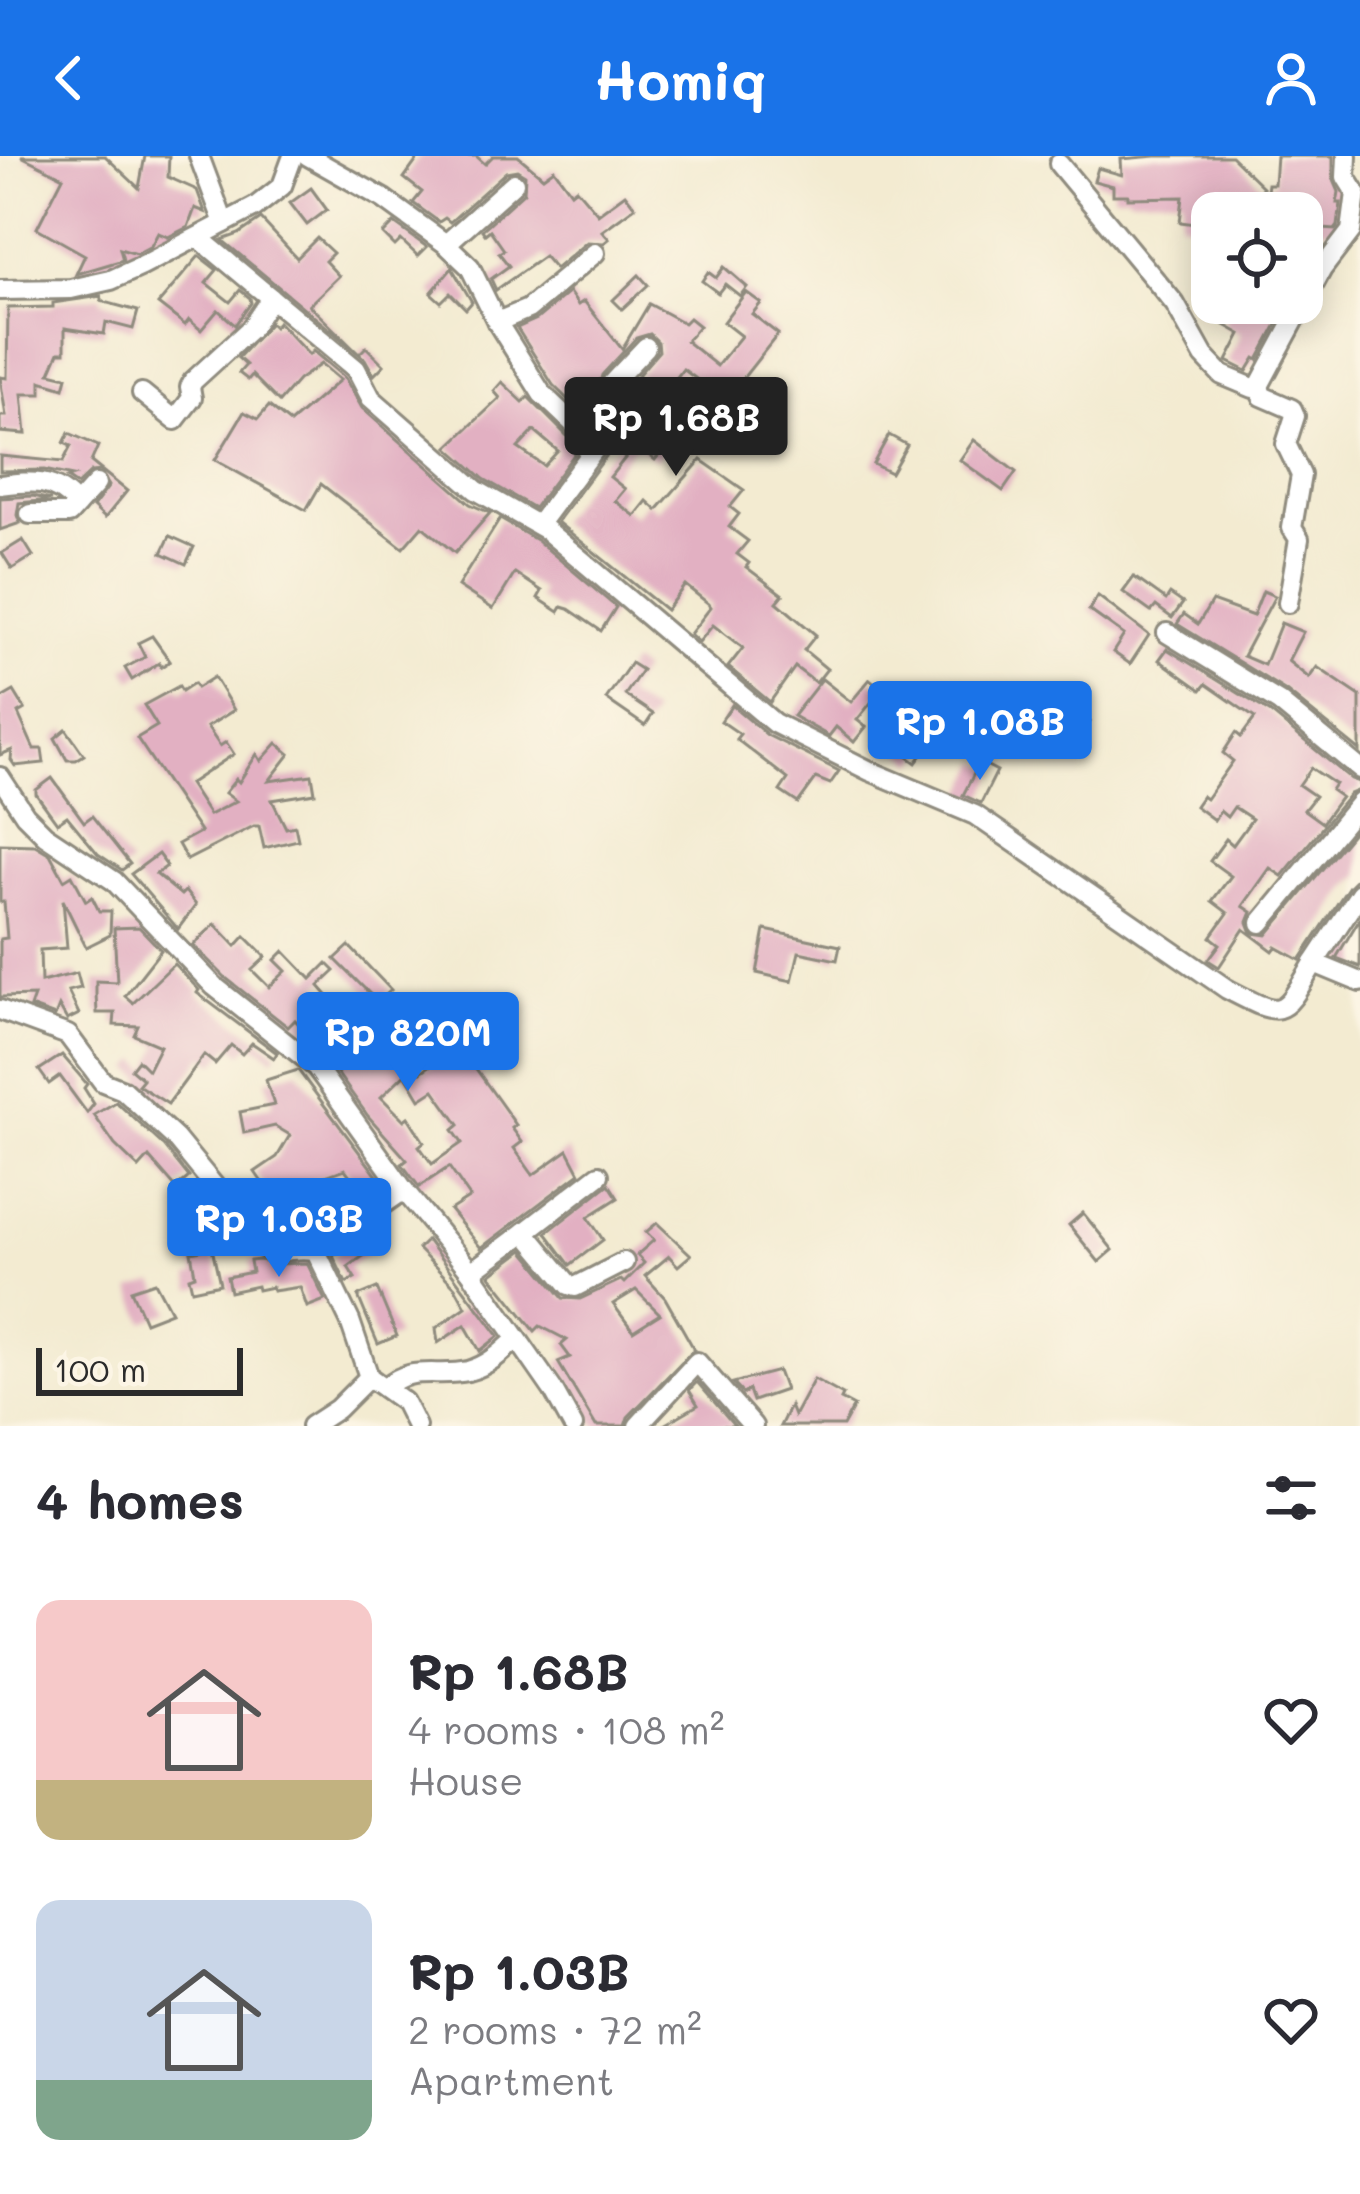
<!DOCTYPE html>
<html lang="en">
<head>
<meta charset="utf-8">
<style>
  body { margin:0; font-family:Mali,sans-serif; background:#f7f7f7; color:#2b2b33; height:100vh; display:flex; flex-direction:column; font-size:45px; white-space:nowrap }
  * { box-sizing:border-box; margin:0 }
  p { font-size:39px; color:#7c7c81 }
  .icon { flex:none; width:66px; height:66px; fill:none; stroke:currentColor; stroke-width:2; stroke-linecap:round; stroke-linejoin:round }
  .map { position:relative; height:1270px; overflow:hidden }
  .side { display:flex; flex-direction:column; background:#fff; flex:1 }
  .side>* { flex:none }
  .tools { position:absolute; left:1191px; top:36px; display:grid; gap:24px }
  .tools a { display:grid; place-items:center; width:132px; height:132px; border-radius:24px; background:#fff; box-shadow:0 6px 30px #0003; font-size:60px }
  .scale { position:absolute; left:36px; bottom:30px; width:207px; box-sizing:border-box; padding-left:12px; border:6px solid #2b2b2b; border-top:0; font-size:33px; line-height:42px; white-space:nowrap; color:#2b2b2b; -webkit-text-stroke:9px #fcf5e5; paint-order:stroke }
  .price { position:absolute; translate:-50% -102px; padding:0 27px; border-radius:12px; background:#1a73e8; color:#fff; font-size:39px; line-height:78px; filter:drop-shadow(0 3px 6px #0008) }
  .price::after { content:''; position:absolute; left:50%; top:72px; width:36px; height:27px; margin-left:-18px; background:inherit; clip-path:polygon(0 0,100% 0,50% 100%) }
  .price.current { background:#222; color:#fff }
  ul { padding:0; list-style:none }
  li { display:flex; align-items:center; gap:36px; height:300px; padding:0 36px }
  li span { display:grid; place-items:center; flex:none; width:336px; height:240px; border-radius:24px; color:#555 }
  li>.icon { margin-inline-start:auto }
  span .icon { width:144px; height:144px; fill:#fffc; stroke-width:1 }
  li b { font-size:51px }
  h2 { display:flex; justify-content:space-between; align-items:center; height:144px; padding:0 36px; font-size:51px }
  header { display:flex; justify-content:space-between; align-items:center; height:156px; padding:0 36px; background:#1a73e8; color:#fff; font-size:54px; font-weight:700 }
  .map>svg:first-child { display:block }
  .building { fill:#e2b0c2; fill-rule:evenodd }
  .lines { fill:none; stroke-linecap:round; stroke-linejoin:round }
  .minor-casing { stroke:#8f8b7e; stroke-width:24 }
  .minor { stroke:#fff; stroke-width:18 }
</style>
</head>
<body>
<header><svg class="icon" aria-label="back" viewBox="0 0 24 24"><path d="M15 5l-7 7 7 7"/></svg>Homiq<svg class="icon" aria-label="person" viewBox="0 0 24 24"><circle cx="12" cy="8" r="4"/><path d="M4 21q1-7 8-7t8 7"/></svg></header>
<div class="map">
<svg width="1360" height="1270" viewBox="0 0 1360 1270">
  <rect width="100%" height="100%" fill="#fcf5e5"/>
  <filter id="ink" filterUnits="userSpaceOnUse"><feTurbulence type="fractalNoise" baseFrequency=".00833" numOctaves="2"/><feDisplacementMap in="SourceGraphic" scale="24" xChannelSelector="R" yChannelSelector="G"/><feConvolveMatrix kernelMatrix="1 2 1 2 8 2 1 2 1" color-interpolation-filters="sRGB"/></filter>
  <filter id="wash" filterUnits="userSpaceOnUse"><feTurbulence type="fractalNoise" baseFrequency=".004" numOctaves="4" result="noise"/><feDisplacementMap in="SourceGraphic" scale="48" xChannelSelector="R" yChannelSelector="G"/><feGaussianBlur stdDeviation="2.7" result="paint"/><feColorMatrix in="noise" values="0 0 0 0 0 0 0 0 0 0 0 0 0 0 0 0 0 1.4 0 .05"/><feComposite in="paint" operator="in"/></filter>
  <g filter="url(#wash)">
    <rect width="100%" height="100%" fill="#f3ebd1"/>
    <g id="blocks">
      <g class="building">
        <path d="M21,0H105L139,32L145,0H169L168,21L197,34L205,56L195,52L188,71L168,81L158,77L151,90L136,98L120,93L123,104L76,118L85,99L37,72L63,21Z"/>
        <path d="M420,0H476L485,8L493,0H518L543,21L554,13L571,36L576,32L598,58L625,38L635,51L602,75L609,83L604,87L587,86L555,113L544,100L496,134L491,123L509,110L499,97L504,94L490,74L485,78L482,74L524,36L525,19L517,14L506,16L450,66L445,62L439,66L413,47L422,36L404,22Z"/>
        <path d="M1156,0H1231L1263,31L1238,57L1229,49L1223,57H1212V70L1180,66L1183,41L1128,42V39H1113V30L1094,25L1098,12L1122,19L1121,3Z"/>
        <path d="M1276,0H1333V22L1339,36L1337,47H1341L1338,70L1335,74L1312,72L1310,96L1302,95V57H1264L1268,28H1274Z"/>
        <path d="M311,32L327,54L307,69L290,47Z"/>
        <path d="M261,63L297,102L317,82L333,97L325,105L339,120L309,149L359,198L366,191L384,209L374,219L365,203L222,84L239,78Z"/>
        <path d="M394,67L427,91L418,100L401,84L395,90L383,78Z"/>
        <path d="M199,100L217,114L206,127L230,146L240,134L250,142L251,147L235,169L218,154L201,174L189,164L185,169L158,148Z"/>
        <path d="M724,111L747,131L740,140L725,128L718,137L702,125L708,116L716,122Z"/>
        <path d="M452,112L472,146L466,153L450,137L441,146L431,137Z"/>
        <path d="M639,119L648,129L622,153L613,144Z"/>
        <path d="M569,136L578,149L584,145L622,193L649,148L684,167L689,162L699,170L686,185L717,210L741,180L723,166L746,136L761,147L752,158L778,178L736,231L764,253L750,271L733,257L713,282L707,277L693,294L675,280L655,304L639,291L633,292L610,321L625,333L615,345L635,360L647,345L657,354L701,304L744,334L730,351L739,358L729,371L748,385L737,398L749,407L746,411L783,439L777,446L816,479L804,494L827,513L816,527L795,511L770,546L728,511L743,492L713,469L699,486L690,478L711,451L709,448L685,429L666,454L557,366L607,299L635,274L643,281L656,264L642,253V242L652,230L638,219L659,195L658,186L650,178L636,182L602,219L599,231L615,250L614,256L597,272L553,229L517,172L537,163ZM683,213L719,240L690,268L673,255L681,244L668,233Z"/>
        <path d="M101,140V145L138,155L133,173L106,166L104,178L65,172V196H59L50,217L67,221L64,232L41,225V238H22L26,278L0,276V260H6L0,221L7,222L8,152L53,151V147Z"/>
        <path d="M1235,147L1256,156L1259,147L1288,148L1258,204L1255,202L1247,215L1227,205L1241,178L1223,168Z"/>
        <path d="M278,166L309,199L313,195L345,222L362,252L470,348L490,357L455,397L422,370L403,392L321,328L306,354L215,304L244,256L258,263L269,250L290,267L340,224L321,208L298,224L279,246L252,219L248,224L239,217L246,209L238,202L270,167L274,171Z"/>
        <path d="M502,226L523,246L528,241L579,292L534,352L484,323L448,291L500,242L494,235ZM534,275L558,295L544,310L518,292Z"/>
        <path d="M69,277L98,290L91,306L127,335L105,362L93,351L109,330L100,315L91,316L77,329L67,322L73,320L44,314L0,315V300L63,306L71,290L64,287Z"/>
        <path d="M889,279L907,289L891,317L873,308Z"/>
        <path d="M974,284L1016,316L1003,335L960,304Z"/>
        <path d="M33,340L51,344L19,347L17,359L20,367L0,374V342Z"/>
        <path d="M500,363L538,385L616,451L601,475L569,453L562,451L559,456L538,442L542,435L515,417L493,453L458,430Z"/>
        <path d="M170,380L194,391L186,408L162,397Z"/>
        <path d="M23,384L33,400L12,413L2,397Z"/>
        <path d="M1134,421L1166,444L1170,438L1183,447L1172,462L1156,450L1151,456L1123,436Z"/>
        <path d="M1263,435L1275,440L1243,500L1264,509L1281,467L1303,476L1288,505L1309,522L1317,511L1360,540V595L1286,535L1177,468L1184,458L1198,468L1212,445L1253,460Z"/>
        <path d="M1098,440L1149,479L1130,508L1113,496L1124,479L1089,454Z"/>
        <path d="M152,480L170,505L161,511L159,507L132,524L125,512L145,501L138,487Z"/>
        <path d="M1167,493L1271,557L1351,623L1360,626V634L1350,638L1282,720L1270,712L1243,750L1252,756L1248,766L1252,777L1267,779L1360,668V719L1349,730L1300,804L1276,791L1273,795L1244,773L1219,811L1208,804L1220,788L1211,781L1228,757L1212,745L1231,720L1210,705L1226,683L1233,689L1252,663L1234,651L1227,661L1220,655L1214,664L1195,650L1202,640L1206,643L1233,605L1223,597L1236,577L1241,581L1255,562L1206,528L1201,534L1159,504ZM1311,612L1335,628L1331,634L1341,641L1322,667L1304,654L1315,640L1299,629Z"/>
        <path d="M631,507L642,514L625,539L653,558L645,570L606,543Z"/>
        <path d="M214,521L234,554L207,571L220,590L226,586L234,598L189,628L209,659L236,645L225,637L236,623L239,626L257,598L261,605L277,587L290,598L269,625L312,619L315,637L272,644L286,672L295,670L298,684L264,692L259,670H254L187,704L178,688L200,676L137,582L157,570L144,549L179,530L182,535L194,527L197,532Z"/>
        <path d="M822,523L851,546L870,523L882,533L857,564L866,571L854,586L836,571L829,580L793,560Z"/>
        <path d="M14,535L25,553L18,557L34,593H42L44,607L15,610L11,604L12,594L0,599V543Z"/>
        <path d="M732,549L767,579L839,615L830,628L816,622L798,647L780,635L788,623L736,583L740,578L721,565Z"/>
        <path d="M1076,556L1090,566L1079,580L1088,586L1080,598L1060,584Z"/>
        <path d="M901,572L927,592L916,607L889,587Z"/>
        <path d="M66,573L84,599L76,604H67L55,582Z"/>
        <path d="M980,606L997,615L981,647L963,639Z"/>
        <path d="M52,622L84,666L92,660L130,708L122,714L98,698L67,660L57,667L36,638V634Z"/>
        <path d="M0,688L35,689L50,698L64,724L72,719L86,745L92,741L99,755H111L110,779L86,791L63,744L67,792L40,794L41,826L77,817L81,832L68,835L79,858L67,864L59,850L55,860L30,851L34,840L0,841V783L7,782L4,746H0Z"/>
        <path d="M158,698L167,710L156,718L181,739L185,735L196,749L178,773L131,718Z"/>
        <path d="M1360,762V811L1336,802Z"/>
        <path d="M215,768L236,790L245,780L266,801L252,814L269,831L286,815L275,804L284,795L311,823L327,807L335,815L319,830L353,869L371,852L378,860L362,875L382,894L416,856L432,873L423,881L419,876L405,890L421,916L459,889L516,969L512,972L522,986L514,992L533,1019L568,994L580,1017L481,1092L450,1054L470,1041L449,1011L419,1031L402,1008L407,1004L368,960L312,882L295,864L288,871L227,823L193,789ZM405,918L420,943L434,934L459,969L453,974L462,987L432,1008L419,990L424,986L408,961L404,964L381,941Z"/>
        <path d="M139,771L161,794L125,840L133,847L174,808L199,834L197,837L277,897L274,902L252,887L242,898L231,889L215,908L204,899L168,948L138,929L143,923L131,913L138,904L148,914L160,890L134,879L138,870L114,869L115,857H97L96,838V825L117,826L114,772Z"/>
        <path d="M765,774L840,790L837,804L799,796L792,825L757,817Z"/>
        <path d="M349,790L391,834L378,846L335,803Z"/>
        <path d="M62,899L87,928L84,932L94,948L87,957L60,920L49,928L39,914Z"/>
        <path d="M298,914L383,1028L327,1071L317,1058L357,1029L345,1013L303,1028L312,1080L280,1037L273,1042L255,1016L277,1001L290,979L275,970L244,977L240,956L274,949L266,924Z"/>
        <path d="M116,946L165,991L189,1021L176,1032L149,1001L139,1012L115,989L94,959Z"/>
        <path d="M609,1028L618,1042L588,1061L603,1084L570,1109L546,1077Z"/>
        <path d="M1083,1057L1113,1094L1099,1106L1069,1069Z"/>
        <path d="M657,1067L691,1099L678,1110L669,1100L645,1120L665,1142L694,1193L628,1261L625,1270H596L558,1206L570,1201L561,1189L567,1184L540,1170L535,1175L490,1119L523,1094L563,1142L580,1143L621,1124L624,1127L644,1107L637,1099L654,1084L646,1076ZM636,1134L660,1158L633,1175L613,1148Z"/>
        <path d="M373,1072L383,1086L348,1111L355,1122L346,1127L333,1100Z"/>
        <path d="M427,1084L499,1180L480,1195L465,1169L438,1187L436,1172L466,1151L455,1131L418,1093Z"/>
        <path d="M212,1092L220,1128L192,1134L189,1121L195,1119L191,1096Z"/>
        <path d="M259,1104L277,1108L307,1107L325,1144L307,1151L300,1131L273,1135L272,1131L258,1134L257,1130L230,1136L227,1121L252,1116L250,1105Z"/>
        <path d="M155,1126L171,1156L145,1166L131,1134Z"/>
        <path d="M377,1132L397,1180L378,1188L358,1140Z"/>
        <path d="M778,1215L785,1234L753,1245L749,1234L743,1238L733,1227Z"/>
        <path d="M814,1223L843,1239L841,1243L854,1250L843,1270H780L790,1250L794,1260Z"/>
        <path d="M697,1226L735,1270H662L698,1249L689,1234Z"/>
      </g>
    </g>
  </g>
  <g filter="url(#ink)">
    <use href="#blocks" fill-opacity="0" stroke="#8f8b7e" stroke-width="3"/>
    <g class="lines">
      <g class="minor-casing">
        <g id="minor">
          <path d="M199,0L224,67"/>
          <path d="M308,0L384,43L446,88L470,111L497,166L542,238L597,290"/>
          <path d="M1059,8L1175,148L1204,200L1222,219L1253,232L1259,230L1322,113L1351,75L1356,37L1346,21L1347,0"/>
          <path d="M199,82L356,213L371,242L476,334L546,374L774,567L870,615L975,659L1227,833C1285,863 1281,862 1314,807L1360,826"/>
          <path d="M446,88L514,27"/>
          <path d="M0,134L71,133L111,124L142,110L255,51L282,30L293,0"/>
          <path d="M497,166L528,153L595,97"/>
          <path d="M1259,230L1262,240L1292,253L1295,260L1286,288L1301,319L1292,372L1299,383L1288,447"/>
          <path d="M142,237L175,264L192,242L190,231L193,225L251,172L271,142"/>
          <path d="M0,329C33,325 55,322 77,349L69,358H30"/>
          <path d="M77,349L96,328"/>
          <path d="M538,369L597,290L627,263L629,245L612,227L646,191"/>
          <path d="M1167,477L1279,546L1360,613"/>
          <path d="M0,621L25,659L45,679L114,725L214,830L316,911L404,1034L471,1116L553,1234L573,1270"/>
          <path d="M1261,767L1360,647"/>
          <path d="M1314,807L1360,737"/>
          <path d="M0,854L68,879L103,926L123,934L175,982L265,1092C281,1100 298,1089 316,1095L350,1165L369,1221L404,1246L416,1270"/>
          <path d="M525,1076L599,1019"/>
          <path d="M316,1095L404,1034"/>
          <path d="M471,1116L525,1076L569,1129L575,1131L624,1106"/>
          <path d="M385,1232C410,1208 437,1222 468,1215C487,1210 502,1197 516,1183"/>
          <path d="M311,1270L337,1253L369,1221"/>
          <path d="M638,1270L697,1206L753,1270"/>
        </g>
      </g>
      <use href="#minor" class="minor"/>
    </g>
  </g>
</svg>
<div class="tools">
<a><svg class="icon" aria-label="locate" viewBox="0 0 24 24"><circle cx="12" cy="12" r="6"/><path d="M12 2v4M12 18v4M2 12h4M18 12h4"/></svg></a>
</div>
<div class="scale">100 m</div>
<b class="price current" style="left:676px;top:323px">Rp 1.68B</b>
<b class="price" style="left:980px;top:627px">Rp 1.08B</b>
<b class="price" style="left:408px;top:938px">Rp 820M</b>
<b class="price" style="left:279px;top:1124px">Rp 1.03B</b>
</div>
<section class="side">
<h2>4 homes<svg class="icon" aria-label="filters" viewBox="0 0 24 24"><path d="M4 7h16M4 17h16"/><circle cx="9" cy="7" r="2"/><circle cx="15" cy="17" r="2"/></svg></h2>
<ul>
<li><span style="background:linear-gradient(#f6c9c9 75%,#c2b280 0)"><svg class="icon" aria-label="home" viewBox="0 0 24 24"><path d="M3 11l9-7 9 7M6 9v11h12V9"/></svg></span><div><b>Rp 1.68B</b><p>4 rooms · 108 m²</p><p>House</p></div><svg class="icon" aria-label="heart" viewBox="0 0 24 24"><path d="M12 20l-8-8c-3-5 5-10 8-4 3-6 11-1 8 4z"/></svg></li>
<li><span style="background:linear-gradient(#c9d6e8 75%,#7fa58c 0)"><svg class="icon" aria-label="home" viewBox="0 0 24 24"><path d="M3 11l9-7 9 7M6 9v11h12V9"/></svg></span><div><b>Rp 1.03B</b><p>2 rooms · 72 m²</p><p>Apartment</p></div><svg class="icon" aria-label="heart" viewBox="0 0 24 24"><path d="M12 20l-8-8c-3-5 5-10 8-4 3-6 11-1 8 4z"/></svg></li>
</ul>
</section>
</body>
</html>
